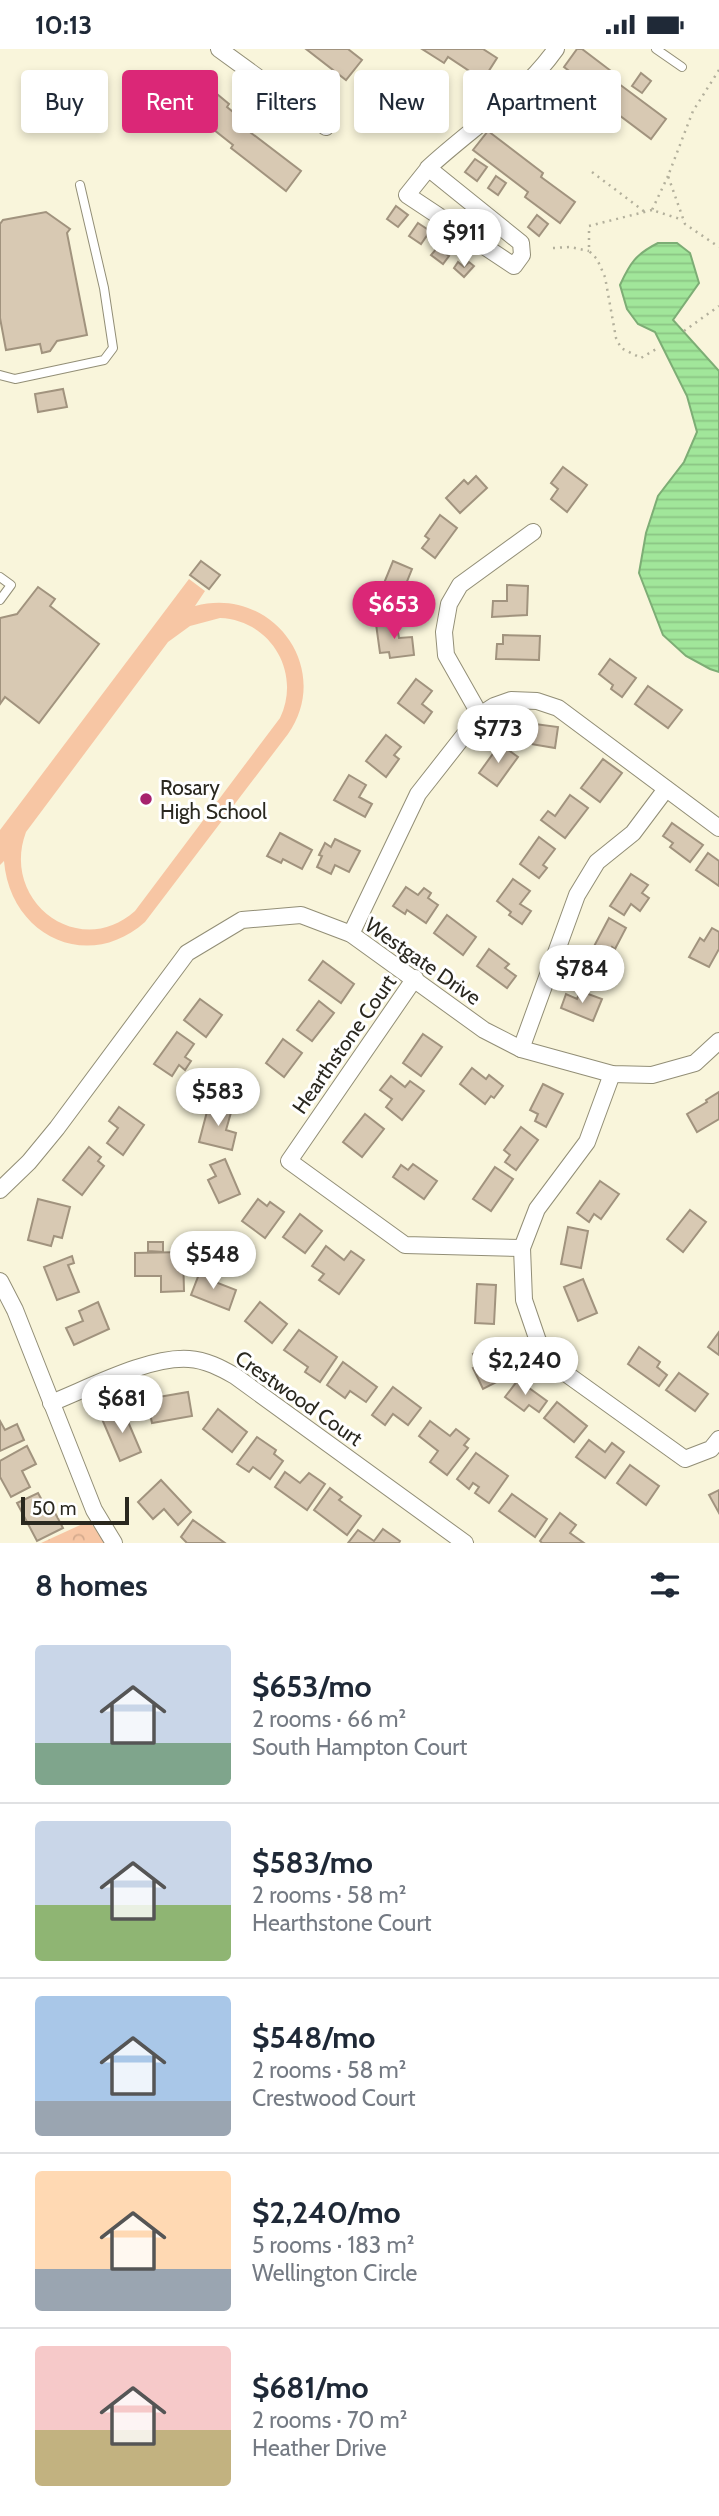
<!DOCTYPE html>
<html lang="en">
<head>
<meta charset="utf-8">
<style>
  body { margin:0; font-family:Cabin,sans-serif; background:#f2f2f3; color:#1f2937; height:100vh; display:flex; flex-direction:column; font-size:26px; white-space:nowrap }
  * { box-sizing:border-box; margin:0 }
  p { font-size:23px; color:#747a83 }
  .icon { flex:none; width:38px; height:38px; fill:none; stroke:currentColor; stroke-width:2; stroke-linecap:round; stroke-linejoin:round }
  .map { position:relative; height:1494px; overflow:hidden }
  .details { display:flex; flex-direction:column; background:#fff; flex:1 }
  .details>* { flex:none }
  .top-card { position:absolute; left:21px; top:21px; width:677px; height:63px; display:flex; gap:14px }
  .scale { position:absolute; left:21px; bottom:18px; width:108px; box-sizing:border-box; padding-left:7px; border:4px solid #2a281f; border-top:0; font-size:19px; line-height:24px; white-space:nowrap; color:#2a281f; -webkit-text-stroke:5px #fff; paint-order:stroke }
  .price { position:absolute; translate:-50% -60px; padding:0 16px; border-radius:24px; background:#fff; color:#222; font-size:23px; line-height:46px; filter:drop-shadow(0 2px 4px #0008) }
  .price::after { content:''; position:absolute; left:50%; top:42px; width:21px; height:16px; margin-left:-10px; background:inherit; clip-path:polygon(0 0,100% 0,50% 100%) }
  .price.current { background:#db2777; color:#fff }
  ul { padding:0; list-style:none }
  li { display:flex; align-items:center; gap:21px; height:175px; padding:0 35px }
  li+li { border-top:2px solid #e0e1e3 }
  li span { display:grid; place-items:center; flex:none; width:196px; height:140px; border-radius:7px; color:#555 }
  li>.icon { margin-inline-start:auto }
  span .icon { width:84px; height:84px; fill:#fffc; stroke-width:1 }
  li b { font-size:30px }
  h2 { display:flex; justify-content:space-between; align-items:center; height:84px; padding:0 35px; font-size:30px }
  .pill { padding:0 24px; border-radius:7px; background:#fff; box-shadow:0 4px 10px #0003; font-size:24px; line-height:63px }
  .pill.current { background:#db2777; color:#fff }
  .status { display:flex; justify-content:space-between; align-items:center; height:49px; padding:0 35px; background:#fff; direction:ltr }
  .status svg { height:19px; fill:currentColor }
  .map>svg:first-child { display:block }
  .green { fill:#f7c6a4; fill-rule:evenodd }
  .park { fill:url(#park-crowns) }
  .water { fill:url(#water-rules); stroke:#7dad75; stroke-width:2 }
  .building { fill:#d8c9b3; stroke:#a1937e; stroke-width:2 }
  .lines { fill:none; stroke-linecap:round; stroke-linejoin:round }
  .lane-casing { stroke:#928e76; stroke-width:10 }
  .street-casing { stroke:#928e76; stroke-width:18 }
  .path { stroke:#b3b09c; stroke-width:2.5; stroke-dasharray:2 5; stroke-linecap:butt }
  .lane { stroke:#fff; stroke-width:8 }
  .street { stroke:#fff; stroke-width:16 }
  .poi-dot { fill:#a7226d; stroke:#fff; stroke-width:2.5 }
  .labels { text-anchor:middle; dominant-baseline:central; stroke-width:6; stroke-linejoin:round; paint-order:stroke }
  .poi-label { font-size:21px; fill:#2a281f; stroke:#fff; text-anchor:start }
  .street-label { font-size:21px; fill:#2a281f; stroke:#fff }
</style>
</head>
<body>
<div class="status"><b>10:13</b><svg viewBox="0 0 49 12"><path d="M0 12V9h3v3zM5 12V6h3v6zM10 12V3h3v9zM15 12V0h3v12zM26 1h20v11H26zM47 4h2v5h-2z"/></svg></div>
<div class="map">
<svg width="719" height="1494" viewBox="0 0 719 1494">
  <defs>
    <pattern id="park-crowns" width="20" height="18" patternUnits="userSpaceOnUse" patternTransform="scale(1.75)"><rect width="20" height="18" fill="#f7c6a4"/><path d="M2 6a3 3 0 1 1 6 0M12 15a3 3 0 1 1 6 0" fill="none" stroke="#d4aa8d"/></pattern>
    <pattern id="water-rules" width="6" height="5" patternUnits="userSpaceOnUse" patternTransform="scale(1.75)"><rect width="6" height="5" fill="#a1e69a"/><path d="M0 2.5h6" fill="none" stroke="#8bc584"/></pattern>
  </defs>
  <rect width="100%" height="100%" fill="#f9f5db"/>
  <path class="green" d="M189,530L205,542L195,557C271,536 334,619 288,685L145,873C88,924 10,887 4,812L0,816V781ZM220,569C270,571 302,623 280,669L135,862C79,912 0,852 26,783L168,593L190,577Z"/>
  <path class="park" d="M89,1472L107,1494H41Z"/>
  <path class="water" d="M658,194H677L690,204L699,234L673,271L719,322V623L710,620L686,607L663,586L639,524L646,484L658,447L684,413L697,383L687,347L655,283L638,275L627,260L620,236C630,214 636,205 658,194Z"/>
  <g class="building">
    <path d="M306,0H348L362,11L346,31Z"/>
    <path d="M422,0H483L497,9L483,31L448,8L444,14Z"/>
    <path d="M577,0H582L615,25L611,29L666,70L651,90L595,48L598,44L564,18Z"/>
    <path d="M641,24L651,32L642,44L632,37Z"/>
    <path d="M217,45L229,55L227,58L249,76L246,80L301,122L286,142L231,99L233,96L199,69Z"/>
    <path d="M256,53L267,61L259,73L248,65Z"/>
    <path d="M488,82L543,124L541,128L575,153L560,174L525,148L528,143L473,101Z"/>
    <path d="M475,110L487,118L477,132L465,123Z"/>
    <path d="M496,127L506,134L498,146L488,139Z"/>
    <path d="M396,157L408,166L398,178L387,170Z"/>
    <path d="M46,163L70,180L67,184L87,286L57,292L50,302L42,304L40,295L6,301L0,269V175L3,171Z"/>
    <path d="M537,166L548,175L539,187L528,178Z"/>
    <path d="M418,174L430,182L421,195L409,187Z"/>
    <path d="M437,199L449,207L443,215L431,206Z"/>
    <path d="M458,213L464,218L469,213L474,217L464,228L454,219Z"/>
    <path d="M63,340L67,358L38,363L35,345Z"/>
    <path d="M563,418L587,436L567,463L551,450L558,440L551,434Z"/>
    <path d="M476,427L487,439L460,464L446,449L464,431L468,435Z"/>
    <path d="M440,466L457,479L435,509L422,499L429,490L425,487Z"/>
    <path d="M201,512L220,526L209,540L190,526Z"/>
    <path d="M393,512L412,520L406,535L418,540L412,554L402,550L400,554L389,549L391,543L382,539Z"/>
    <path d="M507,536L528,537L527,566L492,568L493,552H507Z"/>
    <path d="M38,538L55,550L50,557L99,595L39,674L5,648L0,655V569L17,565Z"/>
    <path d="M396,572L399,589L412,588L414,606L390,609L389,603L380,604L376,575Z"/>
    <path d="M503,586L540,587L539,611L496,610L497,595H503Z"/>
    <path d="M610,610L636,629L622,648L611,640L613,636L599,625Z"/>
    <path d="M416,630L432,642L422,655L432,663L424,674L398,654Z"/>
    <path d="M648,637L682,661L668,679L635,655Z"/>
    <path d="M520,673L558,678L555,699L531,695L532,691L518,689Z"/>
    <path d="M386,686L401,698L394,706L399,710L386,728L366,712Z"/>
    <path d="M500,695L518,708L497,737L479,724Z"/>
    <path d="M603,710L622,724L600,753L581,739Z"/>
    <path d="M349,726L366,736L359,748L372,755L365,768L334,751Z"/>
    <path d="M570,746L588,759L565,789L541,771L548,762L555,767Z"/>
    <path d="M672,774L703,796L690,813L670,798L673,794L663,787Z"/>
    <path d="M280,784L312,801L302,820L283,810L281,814L267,807Z"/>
    <path d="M539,788L555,800L543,816L547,819L539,829L520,815Z"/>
    <path d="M335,790L360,802L349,823L335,816L331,825L317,818L322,807L319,806L325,794L331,798Z"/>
    <path d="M708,804L719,812V837L696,821Z"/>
    <path d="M631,825L648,836L642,844L649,849L640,862L631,855L624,866L610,857Z"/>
    <path d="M513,830L530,842L520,855L531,862L522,875L509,866L511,863L497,852Z"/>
    <path d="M406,838L418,846L424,839L431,844L428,849L438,856L426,874L407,861L405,865L393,857Z"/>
    <path d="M447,866L476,888L463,906L434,884Z"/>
    <path d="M609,869L626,879L615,900L612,898L605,910L591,903Z"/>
    <path d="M712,879L719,883V900L709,918L689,908L700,889L704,892Z"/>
    <path d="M489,900L509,915L505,919L516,927L507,939L477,917Z"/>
    <path d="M323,912L354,935L341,954L309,931Z"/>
    <path d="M580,942L602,950L593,972L561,959L566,945L577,950Z"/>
    <path d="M200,950L222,966L206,988L184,971Z"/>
    <path d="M319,952L334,964L312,992L297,981Z"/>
    <path d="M177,983L194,995L185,1008L191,1012L185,1021L179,1016L172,1027L154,1015Z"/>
    <path d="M423,985L442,998L421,1027L403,1014Z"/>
    <path d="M283,990L302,1004L284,1028L266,1014Z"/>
    <path d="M472,1019L486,1030L489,1026L503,1037L494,1049L491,1047L485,1055L460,1035Z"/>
    <path d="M391,1027L405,1038L410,1032L424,1042L402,1071L386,1058L392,1050L380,1041Z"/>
    <path d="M543,1035L563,1045L546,1078L535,1072L538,1065L530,1061Z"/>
    <path d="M719,1043V1070L697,1083L687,1065L707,1053L706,1051Z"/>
    <path d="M209,1055L232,1060L226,1081L236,1084L232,1101L199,1093Z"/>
    <path d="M119,1058L144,1076L123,1106L107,1094L118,1079L109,1072Z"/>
    <path d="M365,1065L384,1080L362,1108L343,1093Z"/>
    <path d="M521,1078L538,1091L516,1121L505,1113L510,1106L504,1101Z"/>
    <path d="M89,1098L101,1108L98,1112L104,1117L82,1146L63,1131Z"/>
    <path d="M225,1110L240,1145L219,1154L208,1131L216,1127L210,1116Z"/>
    <path d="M413,1115L437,1132L424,1150L393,1128L401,1116L408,1121Z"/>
    <path d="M495,1118L513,1130L491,1162L473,1150Z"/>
    <path d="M600,1132L619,1145L601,1170L594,1165L589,1173L577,1164Z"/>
    <path d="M38,1150L70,1158L62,1189L54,1187L51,1197L28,1191Z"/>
    <path d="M258,1150L267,1157L270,1153L284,1163L265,1189L242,1172Z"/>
    <path d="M690,1161L706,1173L683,1203L667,1190Z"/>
    <path d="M300,1165L322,1182L305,1204L283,1188Z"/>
    <path d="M568,1178L588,1182L581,1219L561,1215Z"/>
    <path d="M148,1193H163V1203L148,1202Z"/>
    <path d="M326,1197L344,1211L351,1202L364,1211L339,1245L319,1231L324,1225L312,1217Z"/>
    <path d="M183,1203L184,1242L161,1243V1227H135V1204Z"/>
    <path d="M72,1207L74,1214L68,1216L79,1243L57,1251L44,1218Z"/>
    <path d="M201,1220L213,1225L210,1231L236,1241L229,1261L191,1246Z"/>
    <path d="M583,1230L597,1264L578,1272L564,1238Z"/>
    <path d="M477,1235L496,1236L494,1275L475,1274Z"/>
    <path d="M98,1253L109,1280L74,1296L66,1279L83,1272L79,1262Z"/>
    <path d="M260,1253L287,1275L272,1294L245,1272Z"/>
    <path d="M299,1281L337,1308L320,1333L305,1323L308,1318L284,1301Z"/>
    <path d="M719,1283V1306L708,1298Z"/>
    <path d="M494,1294L510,1326L483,1340L473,1319L479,1317L473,1305Z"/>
    <path d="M639,1298L660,1313L657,1318L667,1326L659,1337L628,1315Z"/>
    <path d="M343,1313L377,1338L366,1353L350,1342L345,1349L327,1336Z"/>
    <path d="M679,1324L708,1345L695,1362L666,1341Z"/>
    <path d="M518,1331L547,1352L539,1363L529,1356L524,1362L505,1348Z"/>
    <path d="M393,1338L421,1359L408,1376L393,1365L385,1376L372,1366Z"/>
    <path d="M188,1343L192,1367L152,1374L147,1350Z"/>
    <path d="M557,1353L587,1377L574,1393L544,1369Z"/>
    <path d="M218,1360L247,1383L232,1403L203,1380Z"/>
    <path d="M123,1361L141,1403L120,1412L102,1370Z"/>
    <path d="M0,1372L5,1381L17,1375L24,1391L0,1402Z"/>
    <path d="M430,1372L450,1387L456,1380L469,1390L464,1396L468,1399L447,1426L430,1413L438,1402L419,1387Z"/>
    <path d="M257,1388L276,1401L274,1405L283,1412L270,1430L253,1418L249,1423L237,1415Z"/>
    <path d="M589,1391L605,1403L612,1394L624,1403L605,1429L576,1408Z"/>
    <path d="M27,1397L36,1415L22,1422L30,1438L11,1448L0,1428V1412Z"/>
    <path d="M476,1404L508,1427L489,1454L475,1444L479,1438L473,1434L469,1440L457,1430Z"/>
    <path d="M630,1416L659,1437L646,1456L617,1434Z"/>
    <path d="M285,1423L300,1434L309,1424L325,1435L307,1461L275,1438Z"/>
    <path d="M161,1431L191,1463L178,1476L164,1460L153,1470L138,1453Z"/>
    <path d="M330,1439L342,1448L339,1451L361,1467L347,1486L314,1461Z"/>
    <path d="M719,1441V1464L709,1446Z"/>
    <path d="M38,1444L49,1464L54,1462L63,1479L37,1492L17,1454Z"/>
    <path d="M512,1445L547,1470L535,1488L499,1462Z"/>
    <path d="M560,1464L576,1476L570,1484L584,1494H542L540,1492Z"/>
    <path d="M193,1471L225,1494H187L181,1488Z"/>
    <path d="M383,1480L400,1492L399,1494H348L358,1481L374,1492Z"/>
  </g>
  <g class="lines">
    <g class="lane-casing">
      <g id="lane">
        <path d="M656,0L682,18"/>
        <path d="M0,326L15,330L104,311L113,299L104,239L80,136"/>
        <path d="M0,528L11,536L0,551"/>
      </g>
    </g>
    <g class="street-casing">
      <g id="street">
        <path d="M219,0L326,78"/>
        <path d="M428,119L521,194L522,206L514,217L407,146L427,121L428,119C471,79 522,48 556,0"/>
        <path d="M480,666L446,606L444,583L449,555L460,536L533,483"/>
        <path d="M351,885L418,745L480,666L494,657L511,651L537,652L558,659L719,779"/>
        <path d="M415,929L289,1112L405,1196L522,1199"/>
        <path d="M521,1000L577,846L597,813L633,784L666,740"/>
        <path d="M612,1025L587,1093L537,1160L522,1199L524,1251L538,1292L568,1326L685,1410L711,1400L719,1390"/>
        <path d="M0,1141L29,1113L57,1079L187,904L242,871L301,866L351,885L484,981L521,1000L612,1025L652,1026L695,1014L719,992"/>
        <path d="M0,1232L15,1261L94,1461L114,1494"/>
        <path d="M51,1354C89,1339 149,1307 189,1310C206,1311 221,1319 235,1327L465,1494"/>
      </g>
    </g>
    <g class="path">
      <path d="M719,21L693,62L668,127L685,175L719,198"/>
      <path d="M592,123L645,163"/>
      <path d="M668,127L652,161L683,171"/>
      <path d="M652,161L589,177V202L597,210L605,228L616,289L621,299L641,309L658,299"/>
      <path d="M553,199L570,198L589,202"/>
      <path d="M684,282L719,257"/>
    </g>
    <use href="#lane" class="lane"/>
    <use href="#street" class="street"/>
  </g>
  <circle class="poi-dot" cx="146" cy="750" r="7"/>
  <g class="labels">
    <g class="poi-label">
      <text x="160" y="738">Rosary<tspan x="160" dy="24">High School</tspan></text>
    </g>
    <g class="street-label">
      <text transform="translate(423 912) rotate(35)">Westgate Drive</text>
      <text transform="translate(344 995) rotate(-55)">Hearthstone Court</text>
      <text transform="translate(299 1349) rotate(35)">Crestwood Court</text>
    </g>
  </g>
</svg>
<div class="scale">50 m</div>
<b class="price" style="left:464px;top:220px">$911</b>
<b class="price current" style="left:394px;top:592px">$653</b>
<b class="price" style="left:498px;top:716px">$773</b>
<b class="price" style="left:582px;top:956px">$784</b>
<b class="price" style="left:218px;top:1079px">$583</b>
<b class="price" style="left:213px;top:1242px">$548</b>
<b class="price" style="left:525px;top:1348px">$2,240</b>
<b class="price" style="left:122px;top:1386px">$681</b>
<div class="top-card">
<a class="pill">Buy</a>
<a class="pill current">Rent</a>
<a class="pill">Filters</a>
<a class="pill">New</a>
<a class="pill">Apartment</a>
</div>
</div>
<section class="details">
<h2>8 homes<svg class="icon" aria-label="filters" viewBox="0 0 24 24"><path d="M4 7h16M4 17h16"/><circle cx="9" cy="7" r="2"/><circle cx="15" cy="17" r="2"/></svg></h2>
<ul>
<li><span style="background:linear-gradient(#c9d6e8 70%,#7fa58c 0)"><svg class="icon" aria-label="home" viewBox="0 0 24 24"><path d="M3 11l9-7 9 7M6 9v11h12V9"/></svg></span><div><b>$653/mo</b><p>2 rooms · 66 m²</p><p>South Hampton Court</p></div></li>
<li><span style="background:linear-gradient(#c9d6e8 60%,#8fb573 0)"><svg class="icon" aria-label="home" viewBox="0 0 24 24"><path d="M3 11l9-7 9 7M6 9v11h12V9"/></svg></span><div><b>$583/mo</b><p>2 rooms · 58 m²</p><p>Hearthstone Court</p></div></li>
<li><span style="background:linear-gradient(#a9c7e8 75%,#9aa5b1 0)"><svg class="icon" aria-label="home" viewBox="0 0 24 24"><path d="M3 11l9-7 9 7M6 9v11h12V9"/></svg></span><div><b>$548/mo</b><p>2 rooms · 58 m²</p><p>Crestwood Court</p></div></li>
<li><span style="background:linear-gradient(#ffd9b3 70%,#9aa5b1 0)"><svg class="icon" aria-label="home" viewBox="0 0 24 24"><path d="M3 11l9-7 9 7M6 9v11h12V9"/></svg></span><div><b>$2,240/mo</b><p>5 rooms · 183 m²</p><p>Wellington Circle</p></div></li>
<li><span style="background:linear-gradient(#f6c9c9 60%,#c2b280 0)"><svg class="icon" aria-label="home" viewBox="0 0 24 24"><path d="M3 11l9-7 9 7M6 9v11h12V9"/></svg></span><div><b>$681/mo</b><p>2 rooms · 70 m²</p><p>Heather Drive</p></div></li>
</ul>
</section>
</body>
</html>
